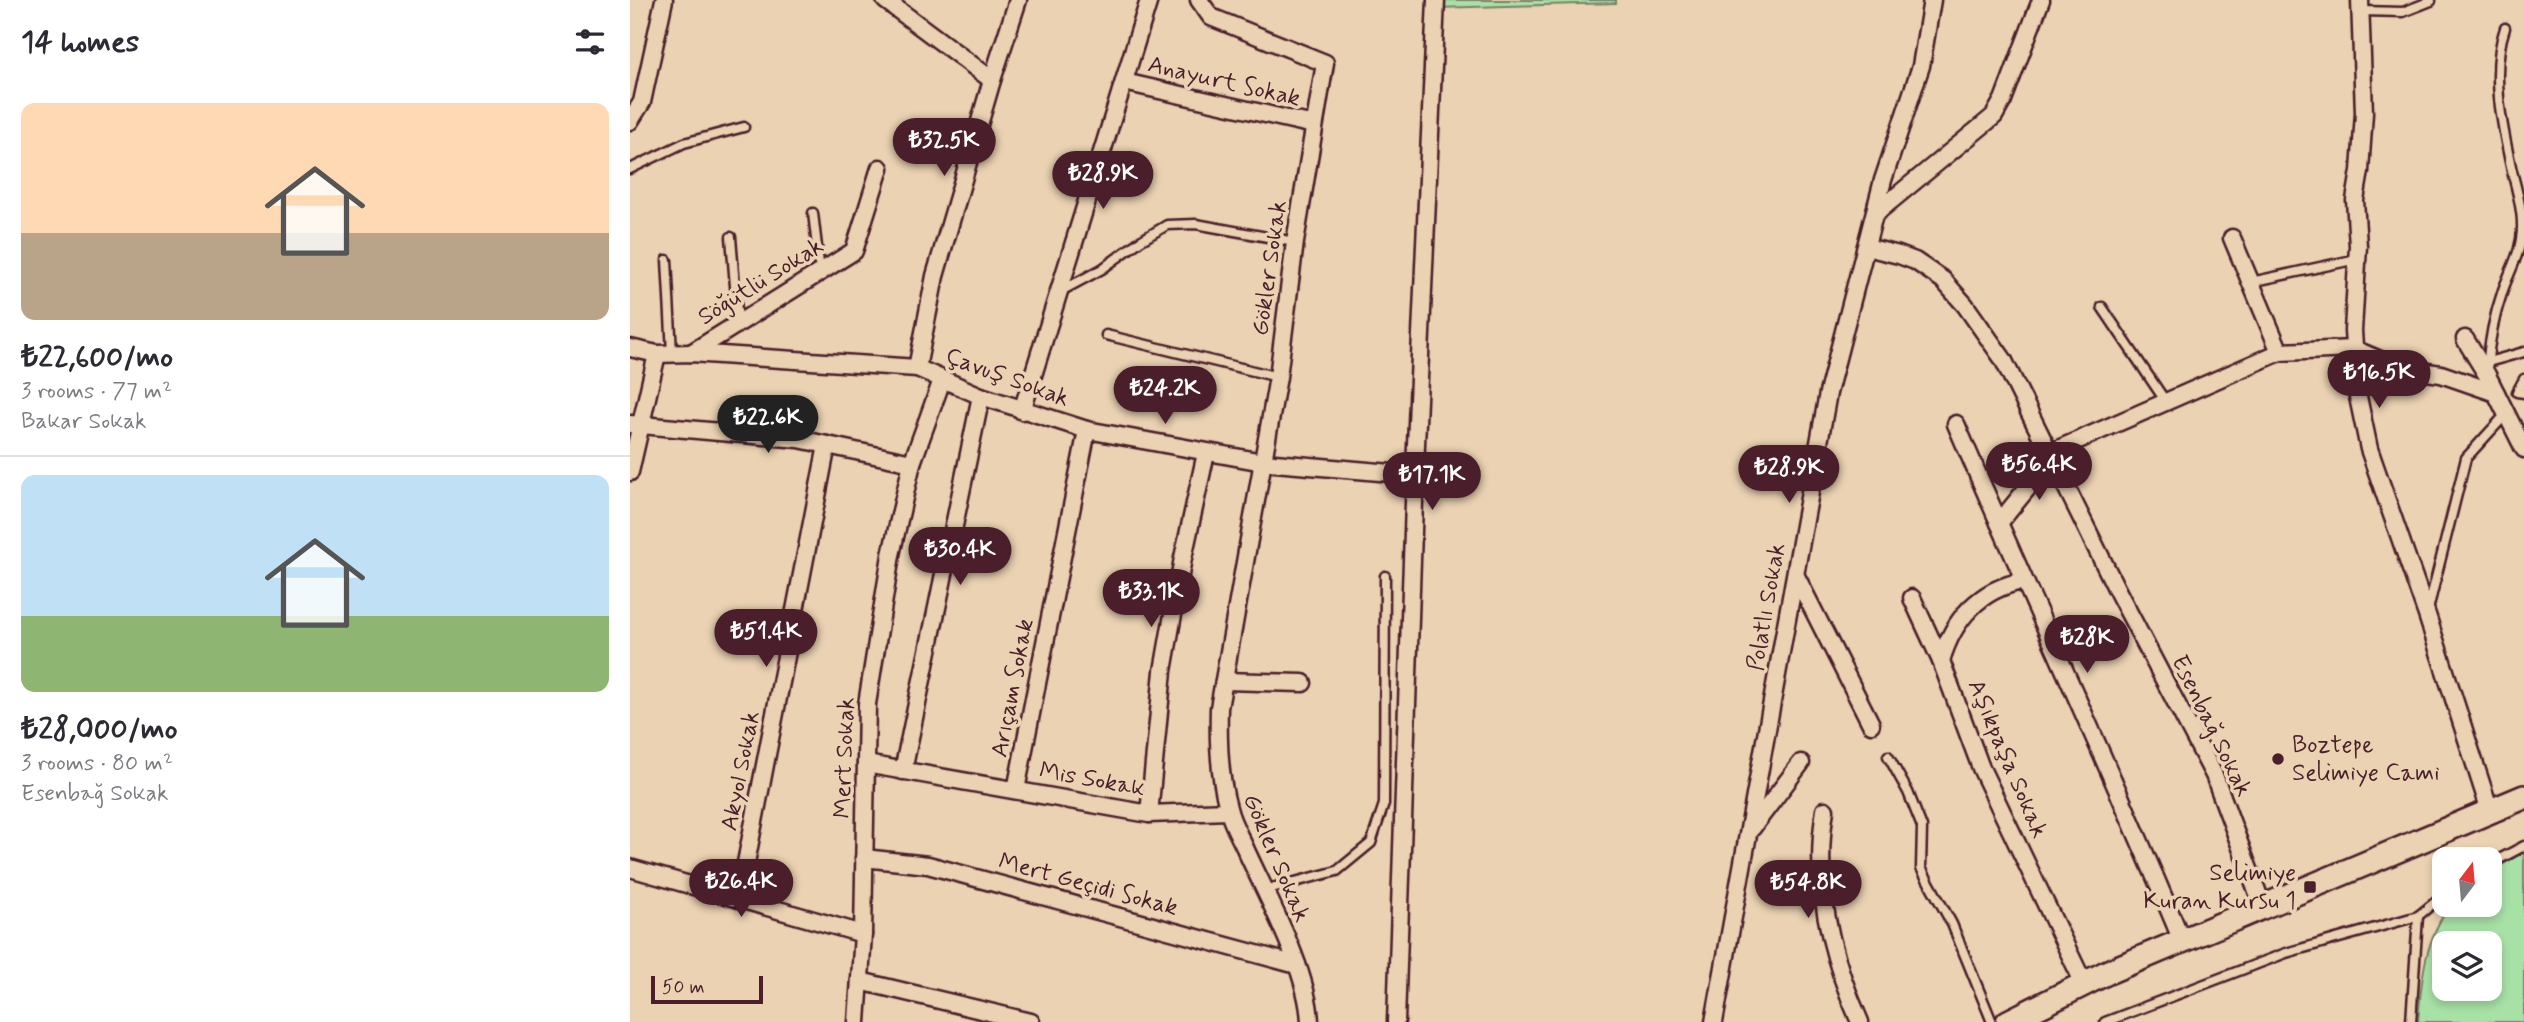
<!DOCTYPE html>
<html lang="en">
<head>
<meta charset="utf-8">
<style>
  body { margin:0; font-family:Mynerve,sans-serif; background:#f2f2f3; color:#2b2b33; height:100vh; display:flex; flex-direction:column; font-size:26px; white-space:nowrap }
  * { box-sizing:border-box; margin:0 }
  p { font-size:23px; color:#7c7c81 }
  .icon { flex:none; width:38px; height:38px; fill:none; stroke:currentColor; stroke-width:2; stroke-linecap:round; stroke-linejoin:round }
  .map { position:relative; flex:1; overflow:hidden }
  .side { display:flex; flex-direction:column; background:#fff; width:630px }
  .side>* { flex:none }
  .needle { width:46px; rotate:16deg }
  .buttons { position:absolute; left:1802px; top:847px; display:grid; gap:14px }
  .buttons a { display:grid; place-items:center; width:70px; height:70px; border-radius:14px; background:#fff; box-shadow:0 4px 10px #0003; font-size:35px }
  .scale { position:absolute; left:21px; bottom:18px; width:112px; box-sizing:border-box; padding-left:7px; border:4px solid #4a1f2b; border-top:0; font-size:19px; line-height:24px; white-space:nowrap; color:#4a1f2b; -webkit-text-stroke:5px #ead2b2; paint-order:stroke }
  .price { position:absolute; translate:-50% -60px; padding:0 16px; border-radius:24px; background:#4a1f2b; color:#fff; font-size:23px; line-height:46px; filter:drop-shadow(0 2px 4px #0008) }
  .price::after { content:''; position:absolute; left:50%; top:42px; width:21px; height:16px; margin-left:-10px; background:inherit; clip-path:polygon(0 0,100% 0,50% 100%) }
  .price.selected { background:#222; color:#fff }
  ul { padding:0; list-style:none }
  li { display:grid; align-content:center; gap:14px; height:371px; padding:0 21px }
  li+li { border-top:2px solid #e1e1e2 }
  li span { display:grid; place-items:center; height:217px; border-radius:14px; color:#555 }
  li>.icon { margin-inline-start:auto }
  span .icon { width:126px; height:126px; fill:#fffc; stroke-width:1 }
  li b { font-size:30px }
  h2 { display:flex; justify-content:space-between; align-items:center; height:84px; padding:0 21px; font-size:30px }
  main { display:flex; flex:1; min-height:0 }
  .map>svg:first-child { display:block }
  .green { fill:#a8e1a6; stroke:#798068; stroke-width:2; fill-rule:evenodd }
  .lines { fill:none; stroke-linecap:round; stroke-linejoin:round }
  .lane-casing { stroke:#4a1f2b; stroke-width:13 }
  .street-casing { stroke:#4a1f2b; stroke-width:21 }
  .secondary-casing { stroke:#4a1f2b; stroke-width:28 }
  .lane { stroke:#ead2b2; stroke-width:8 }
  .street { stroke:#ead2b2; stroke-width:16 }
  .secondary { stroke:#ead2b2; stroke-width:23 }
  .poi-dot { fill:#4a1f2b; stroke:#ead2b2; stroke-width:2.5 }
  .labels { text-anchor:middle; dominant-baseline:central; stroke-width:7; stroke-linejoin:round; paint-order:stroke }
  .street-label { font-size:24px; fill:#4a1f2b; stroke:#ead2b2 }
  .poi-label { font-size:24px; fill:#4a1f2b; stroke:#ead2b2; text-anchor:start }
</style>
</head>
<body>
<main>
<section class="side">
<h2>14 homes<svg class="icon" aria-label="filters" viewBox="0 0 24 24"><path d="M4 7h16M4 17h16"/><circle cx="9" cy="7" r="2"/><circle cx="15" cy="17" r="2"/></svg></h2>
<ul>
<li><span style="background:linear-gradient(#ffd9b3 60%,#b9a48a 0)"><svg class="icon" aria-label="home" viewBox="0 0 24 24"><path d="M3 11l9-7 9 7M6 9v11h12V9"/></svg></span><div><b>₺22,600/mo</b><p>3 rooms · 77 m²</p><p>Bakar Sokak</p></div></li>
<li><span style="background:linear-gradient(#bfe0f5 65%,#8fb573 0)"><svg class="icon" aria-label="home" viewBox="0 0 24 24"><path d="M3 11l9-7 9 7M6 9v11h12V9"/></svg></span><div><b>₺28,000/mo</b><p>3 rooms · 80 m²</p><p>Esenbağ Sokak</p></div></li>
</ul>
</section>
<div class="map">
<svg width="1894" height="1022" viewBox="0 0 1894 1022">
  <rect width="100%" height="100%" fill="#ead2b2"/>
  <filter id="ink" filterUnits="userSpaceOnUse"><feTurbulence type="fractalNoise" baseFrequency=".0143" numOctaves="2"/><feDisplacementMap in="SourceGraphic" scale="14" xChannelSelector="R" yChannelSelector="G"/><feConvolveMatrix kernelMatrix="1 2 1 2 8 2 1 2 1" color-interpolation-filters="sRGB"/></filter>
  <g filter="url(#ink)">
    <g class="green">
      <path d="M806,0H986V3L806,8Z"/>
      <path d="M1894,852V1022H1788C1791,982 1795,936 1821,905H1860V872ZM1860,943V989H1815V943Z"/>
    </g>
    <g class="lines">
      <g class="lane-casing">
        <g id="lane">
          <path d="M1731,11L1773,12L1801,1"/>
          <path d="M0,169L54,143L114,127"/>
          <path d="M183,213L190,272"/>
          <path d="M101,237L108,323"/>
          <path d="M37,260L42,353"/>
          <path d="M1621,282L1727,259"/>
          <path d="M431,291L472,269L510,241L537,225L566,224L665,242"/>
          <path d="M1472,307L1536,402"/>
          <path d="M476,335L648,377"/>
          <path d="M1858,362L1894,352"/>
          <path d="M1857,369C1859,342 1864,316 1873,290C1881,268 1893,249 1892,224C1892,206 1886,188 1882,171C1872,126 1860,72 1875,28"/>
          <path d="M1894,379L1887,392L1894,393"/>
          <path d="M1798,610L1836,458L1877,413"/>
          <path d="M1258,756L1278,792L1292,827L1291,868L1322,924L1362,1022"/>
          <path d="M1860,864L1894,846"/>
          <path d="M634,890L707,871L741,843L754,804L755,576"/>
          <path d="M1475,1022L1656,953L1788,916L1815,894"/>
          <path d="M1781,1022L1788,916"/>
        </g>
      </g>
      <g class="street-casing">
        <g id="street">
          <path d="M255,0L362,80"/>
          <path d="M569,0L581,17L695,63L665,242L648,377L589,708C588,741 589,776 598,808C601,822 609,835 615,848C637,897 678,970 680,1022"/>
          <path d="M1730,0L1734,113L1730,171L1725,200L1728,246L1723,331L1727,392L1739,449L1797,615L1860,811"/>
          <path d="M494,82L684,125"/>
          <path d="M0,121L12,102L34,0"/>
          <path d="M1246,213L1364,116L1373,100L1411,0"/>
          <path d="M1602,238L1650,352"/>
          <path d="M1236,247L1269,255L1285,261L1313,280L1335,305L1373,359L1488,592L1584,775L1633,907"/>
          <path d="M1835,339L1857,375L1894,449"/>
          <path d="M0,348L27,354L61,353L287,368L351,396L457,430L633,462L785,475"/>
          <path d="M61,353L224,251L250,168"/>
          <path d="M287,368L305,276L362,80L388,0"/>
          <path d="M392,411L519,0"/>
          <path d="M0,424L169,439L282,463"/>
          <path d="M1326,424C1400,597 1480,767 1552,941"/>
          <path d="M1419,453L1650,352L1724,349L1769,368L1811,374L1866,393"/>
          <path d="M0,472L27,354"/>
          <path d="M1369,523L1422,458"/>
          <path d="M1166,576L1241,724"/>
          <path d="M1393,581C1350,589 1323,619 1311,661L1351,768L1454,984"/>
          <path d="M1282,598L1311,661"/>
          <path d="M594,681L673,683"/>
          <path d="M236,764L519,814L598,811"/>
          <path d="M273,771L351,396"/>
          <path d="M386,790L457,430"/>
          <path d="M1195,810C1183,883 1200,955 1230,1022"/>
          <path d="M519,814L533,671L553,558L576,453"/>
          <path d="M1122,828L1171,763"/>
          <path d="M234,858L298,865L667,965"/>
          <path d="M0,868L233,934"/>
          <path d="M109,899L197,445"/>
          <path d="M230,981L401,1022"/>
          <path d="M227,1022L233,934L237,704L261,555L282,463L312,380"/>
          <path d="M766,1022L786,445L806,0"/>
          <path d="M1084,1022L1198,393L1253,180L1291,66L1302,0"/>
        </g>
      </g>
      <g class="secondary-casing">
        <path id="secondary" d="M1378,1022L1478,972L1894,797"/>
      </g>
      <use href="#lane" class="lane"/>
      <use href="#street" class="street"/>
      <use href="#secondary" class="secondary"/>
    </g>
  </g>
  <g class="poi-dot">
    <circle cx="1648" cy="759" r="7"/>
    <rect x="1673" y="880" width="14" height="14" rx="3.5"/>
  </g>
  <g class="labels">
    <g class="street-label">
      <text transform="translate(594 82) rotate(13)">Anayurt Sokak</text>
      <text transform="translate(640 268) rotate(-82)">Gökler Sokak</text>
      <text transform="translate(131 282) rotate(-32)">Söğütlü Sokak</text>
      <text transform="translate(377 378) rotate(20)">Çavuş Sokak</text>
      <text transform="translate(1137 607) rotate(-80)">Polatlı Sokak</text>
      <text transform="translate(383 688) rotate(-79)">Arıçam Sokak</text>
      <text transform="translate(1581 726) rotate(64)">Esenbağ Sokak</text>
      <text transform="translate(215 758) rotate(-88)">Mert Sokak</text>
      <text transform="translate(1377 759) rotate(67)">Aşıkpaşa Sokak</text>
      <text transform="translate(111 771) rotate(-79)">Akyol Sokak</text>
      <text transform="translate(462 780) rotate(10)">Mis Sokak</text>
      <text transform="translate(646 858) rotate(67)">Gökler Sokak</text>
      <text transform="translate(458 885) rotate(15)">Mert Geçidi Sokak</text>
    </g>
    <g class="poi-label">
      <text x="1662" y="745">Boztepe<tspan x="1662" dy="28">Selimiye Cami</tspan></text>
      <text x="1666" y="873" text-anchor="end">Selimiye<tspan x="1666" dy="28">Kuran Kursu 1</tspan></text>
    </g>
  </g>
</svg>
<div class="buttons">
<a><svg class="needle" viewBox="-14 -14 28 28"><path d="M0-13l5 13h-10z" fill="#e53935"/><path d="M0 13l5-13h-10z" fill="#7c7c81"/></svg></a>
<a><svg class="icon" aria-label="layers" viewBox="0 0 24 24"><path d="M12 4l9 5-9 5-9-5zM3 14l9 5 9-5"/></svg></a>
</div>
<div class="scale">50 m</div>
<b class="price" style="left:314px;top:178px">₺32.5K</b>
<b class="price" style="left:473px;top:211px">₺28.9K</b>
<b class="price" style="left:1749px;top:410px">₺16.5K</b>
<b class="price" style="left:535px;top:426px">₺24.2K</b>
<b class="price selected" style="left:138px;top:455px">₺22.6K</b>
<b class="price" style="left:1409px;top:502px">₺56.4K</b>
<b class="price" style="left:1159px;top:505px">₺28.9K</b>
<b class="price" style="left:802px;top:512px">₺17.1K</b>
<b class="price" style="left:330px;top:587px">₺30.4K</b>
<b class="price" style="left:521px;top:629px">₺33.1K</b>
<b class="price" style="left:136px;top:669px">₺51.4K</b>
<b class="price" style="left:1457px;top:675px">₺28K</b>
<b class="price" style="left:111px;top:919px">₺26.4K</b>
<b class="price" style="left:1178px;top:920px">₺54.8K</b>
</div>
</main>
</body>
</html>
